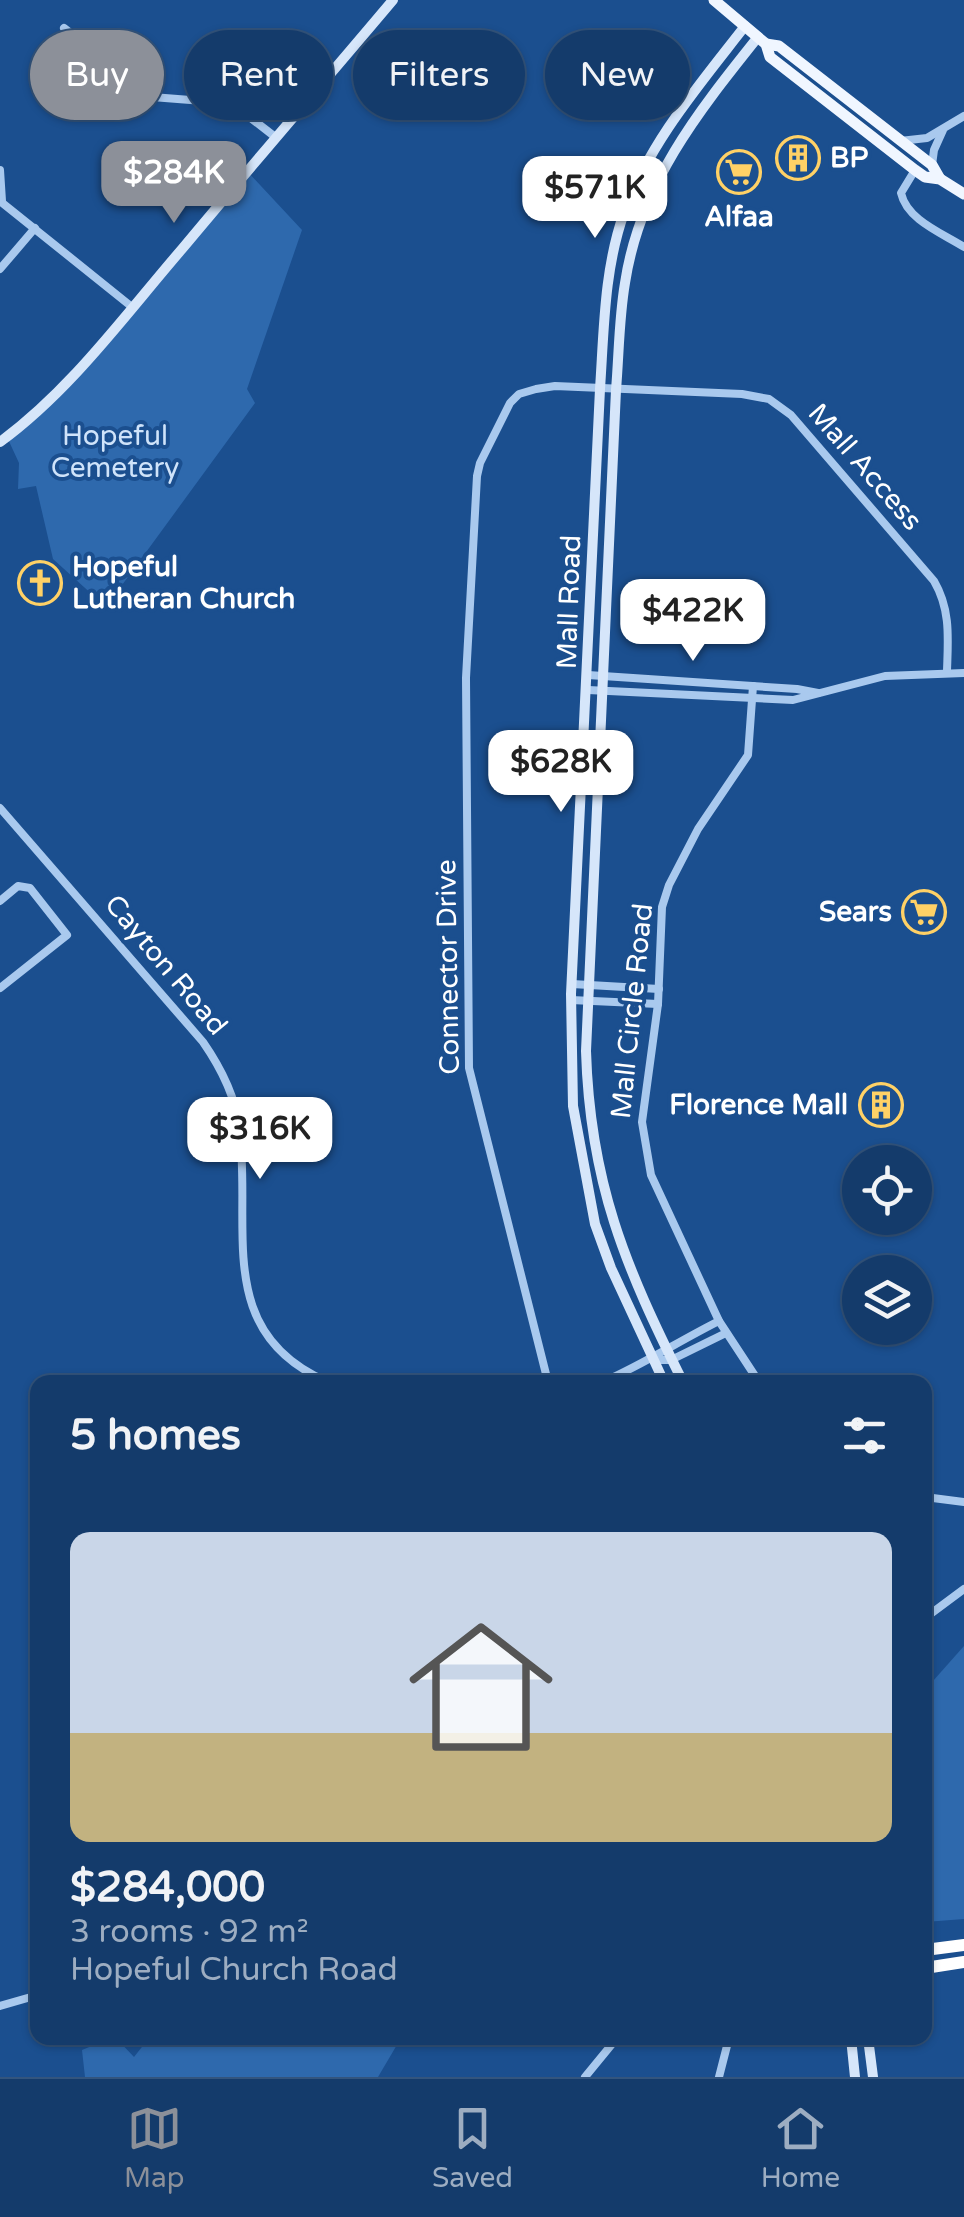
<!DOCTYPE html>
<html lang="en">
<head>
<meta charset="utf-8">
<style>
  body { margin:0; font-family:"Varela Round",sans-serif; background:#214673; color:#f1f3f6; height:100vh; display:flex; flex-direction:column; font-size:38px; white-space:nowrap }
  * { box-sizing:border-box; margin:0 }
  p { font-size:32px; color:#9dadc1 }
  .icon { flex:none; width:55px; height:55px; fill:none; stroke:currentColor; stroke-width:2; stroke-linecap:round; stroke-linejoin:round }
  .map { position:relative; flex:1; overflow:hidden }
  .sheet { position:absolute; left:30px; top:1375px; width:902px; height:670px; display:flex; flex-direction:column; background:#143b6b; border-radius:20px; box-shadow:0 2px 8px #0004,0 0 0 2px #33557e }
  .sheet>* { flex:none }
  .banner { position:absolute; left:30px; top:30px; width:905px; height:90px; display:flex; gap:20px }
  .controls { position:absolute; left:842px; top:1145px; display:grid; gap:20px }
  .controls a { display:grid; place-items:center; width:90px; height:90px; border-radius:50%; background:#143b6b; box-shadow:0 2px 8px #0004,0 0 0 2px #33557e; font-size:50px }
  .price { position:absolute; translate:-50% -85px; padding:0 22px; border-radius:20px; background:#fff; color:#222; font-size:32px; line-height:65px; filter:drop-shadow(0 2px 5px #0008) }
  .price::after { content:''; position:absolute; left:50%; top:60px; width:30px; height:22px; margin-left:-15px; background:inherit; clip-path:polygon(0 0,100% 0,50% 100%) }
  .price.active { background:#8c9099; color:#fff }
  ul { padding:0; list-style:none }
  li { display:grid; align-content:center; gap:20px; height:530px; padding:0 40px }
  li span { display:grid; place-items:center; height:310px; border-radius:20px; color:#555 }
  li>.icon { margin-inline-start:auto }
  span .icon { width:180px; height:180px; fill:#fffc; stroke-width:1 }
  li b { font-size:42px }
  h2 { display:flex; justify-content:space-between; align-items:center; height:120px; padding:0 40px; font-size:42px }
  .chip { padding:0 35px; border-radius:45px; background:#143b6b; box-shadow:0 2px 8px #0004,0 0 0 2px #33557e; font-size:35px; line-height:90px }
  .chip.active { background:#8c9099; color:#fff }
  .menu { display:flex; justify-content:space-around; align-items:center; height:140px; border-top:2px solid #33557e; background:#143b6b; font-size:28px; color:#9dadc1 }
  .menu a { display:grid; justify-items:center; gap:5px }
  .menu .active { color:#8c9099 }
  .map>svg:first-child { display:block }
  .green { fill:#2e69ad }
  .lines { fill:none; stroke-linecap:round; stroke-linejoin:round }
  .street { stroke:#a9c9ee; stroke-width:8 }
  .secondary { stroke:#d6e6fa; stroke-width:10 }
  .primary { stroke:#f0f6ff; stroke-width:11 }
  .highway { stroke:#fff; stroke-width:12 }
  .labels { text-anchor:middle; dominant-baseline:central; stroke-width:8; stroke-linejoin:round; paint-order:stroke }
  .poi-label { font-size:28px; font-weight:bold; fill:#fff; stroke:#1b4f8f; text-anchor:start }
  .park-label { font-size:28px; fill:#cfe3fa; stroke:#1b4f8f }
  .street-label { font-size:28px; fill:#fff; stroke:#1b4f8f }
</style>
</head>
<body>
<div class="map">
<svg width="964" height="2077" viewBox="0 0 964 2077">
  <rect width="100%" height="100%" fill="#1b4f8f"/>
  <g class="green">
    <path d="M247,171L302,230L247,389L255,403L106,607L53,559L36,486L18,489L19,463L7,437L44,404Z"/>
    <path d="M964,1646V1919L925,1922V1690Z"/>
    <path d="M111,2038H116L134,2057L149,2038H401L378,2077H85L82,2050Z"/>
  </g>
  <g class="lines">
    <g class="street">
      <path d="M64,28L152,97L216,102L252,119L274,136"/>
      <path d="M900,141L927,138L964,116"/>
      <path d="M932,165L934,150L943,130"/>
      <path d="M0,170L2,201"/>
      <path d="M915,170L901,193C907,220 942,233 964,247"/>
      <path d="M0,201L132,307"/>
      <path d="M0,269L35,228"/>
      <path d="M588,675L797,689L818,693"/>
      <path d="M753,686L748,755L698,829L669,885L662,907L658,1004L642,1122L651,1175L719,1321L759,1382"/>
      <path d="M588,690L793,700L885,676L964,673"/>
      <path d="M0,808L203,1042C221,1068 235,1095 239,1126C253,1224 211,1332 328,1382"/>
      <path d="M0,901L18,886L30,888L67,935L0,988"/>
      <path d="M572,984L659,989"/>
      <path d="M571,1000L658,1004"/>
      <path d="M653,1360H671L726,1333"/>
      <path d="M548,1382L469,1068L466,678L477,476L480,463L510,403L519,394L536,389L555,386L742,394L769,399L791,415L934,581C951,610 948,639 947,671"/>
      <path d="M603,1382C644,1364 679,1341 719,1321"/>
      <path d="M925,1497L964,1502"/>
      <path d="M925,1618L964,1589"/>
      <path d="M0,2006L38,1995"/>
      <path d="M585,2077L617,2038"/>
      <path d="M719,2077L729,2038"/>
    </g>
    <g class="secondary">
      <path d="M0,442C71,390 125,315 182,249C252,165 323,83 393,0"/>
      <path d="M664,1382L611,1268L595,1224L573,1106L571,994L600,389C604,330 604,269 624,213C649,143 700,84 745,26"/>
      <path d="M683,1382C625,1266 590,1183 586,1051L616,390C619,354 619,318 625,283C640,184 698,112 758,37"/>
      <path d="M851,2038L855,2077"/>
      <path d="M868,2038L873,2077"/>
    </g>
    <g class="primary">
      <path d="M714,0L766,44L770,57L915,170L925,177L940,179L964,194"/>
      <path d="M766,44L779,46L932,165L940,179"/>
    </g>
    <g class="highway">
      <path d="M925,1950L964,1945"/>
      <path d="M925,1968L964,1962"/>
    </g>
  </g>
  <defs>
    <g id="building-ring" transform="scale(2.25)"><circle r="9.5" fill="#1b4f8f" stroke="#ffd166" stroke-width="1.5"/><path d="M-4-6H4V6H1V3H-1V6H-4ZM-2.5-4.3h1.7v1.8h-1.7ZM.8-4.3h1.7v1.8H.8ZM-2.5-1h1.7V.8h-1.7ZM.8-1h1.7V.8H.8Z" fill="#ffd166"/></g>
    <g id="supermarket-ring" transform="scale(2.25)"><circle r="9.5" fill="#1b4f8f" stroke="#ffd166" stroke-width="1.5"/><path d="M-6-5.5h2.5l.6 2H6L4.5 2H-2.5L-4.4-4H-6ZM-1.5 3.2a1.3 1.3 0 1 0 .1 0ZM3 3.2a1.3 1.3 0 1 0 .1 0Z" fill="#ffd166"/></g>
    <g id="church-ring" transform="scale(2.25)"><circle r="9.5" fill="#1b4f8f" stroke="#ffd166" stroke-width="1.5"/><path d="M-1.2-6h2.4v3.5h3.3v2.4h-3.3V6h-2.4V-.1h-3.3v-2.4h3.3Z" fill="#ffd166"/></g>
  </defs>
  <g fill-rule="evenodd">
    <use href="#building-ring" x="798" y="158"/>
    <use href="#supermarket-ring" x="739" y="172"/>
    <use href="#church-ring" x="40" y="583"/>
    <use href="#supermarket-ring" x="924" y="912"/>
    <use href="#building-ring" x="881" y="1105"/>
  </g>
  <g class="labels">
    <g class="poi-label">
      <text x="830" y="158">BP</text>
      <text x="739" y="217" text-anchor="middle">Alfaa</text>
      <text x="72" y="567">Hopeful<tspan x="72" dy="32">Lutheran Church</tspan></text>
      <text x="892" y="912" text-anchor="end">Sears</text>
      <text x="848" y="1105" text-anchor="end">Florence Mall</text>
    </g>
    <g class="park-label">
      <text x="115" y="436">Hopeful<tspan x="115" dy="32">Cemetery</tspan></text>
    </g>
    <g class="street-label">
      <text transform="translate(865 467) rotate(49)">Mall Access</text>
      <text transform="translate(569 602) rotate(-88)">Mall Road</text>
      <text transform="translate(166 965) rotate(50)">Cayton Road</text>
      <text transform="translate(448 967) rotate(-91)">Connector Drive</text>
      <text transform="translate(632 1011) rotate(-84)">Mall Circle Road</text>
    </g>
  </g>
</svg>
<div class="controls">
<a><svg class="icon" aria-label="locate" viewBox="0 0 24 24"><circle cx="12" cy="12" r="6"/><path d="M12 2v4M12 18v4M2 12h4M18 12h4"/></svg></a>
<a><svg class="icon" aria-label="layers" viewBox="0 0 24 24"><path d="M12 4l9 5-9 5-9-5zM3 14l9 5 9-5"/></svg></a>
</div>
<b class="price active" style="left:174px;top:226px">$284K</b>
<b class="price" style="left:595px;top:241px">$571K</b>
<b class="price" style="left:693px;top:664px">$422K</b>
<b class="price" style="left:561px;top:815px">$628K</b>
<b class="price" style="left:260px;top:1182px">$316K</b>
<div class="banner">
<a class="chip active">Buy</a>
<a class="chip">Rent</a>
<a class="chip">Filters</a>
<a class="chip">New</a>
</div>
<section class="sheet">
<h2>5 homes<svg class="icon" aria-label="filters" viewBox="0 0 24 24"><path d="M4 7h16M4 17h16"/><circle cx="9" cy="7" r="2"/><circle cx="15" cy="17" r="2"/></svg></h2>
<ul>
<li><span style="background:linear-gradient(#c9d6e8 65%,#c2b280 0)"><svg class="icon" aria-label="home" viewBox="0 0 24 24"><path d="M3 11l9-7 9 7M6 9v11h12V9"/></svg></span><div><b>$284,000</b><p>3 rooms · 92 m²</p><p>Hopeful Church Road</p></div></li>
</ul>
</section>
</div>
<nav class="menu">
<a class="active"><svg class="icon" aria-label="map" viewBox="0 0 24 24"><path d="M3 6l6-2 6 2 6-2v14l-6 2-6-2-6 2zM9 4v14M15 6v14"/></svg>Map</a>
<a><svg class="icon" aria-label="saved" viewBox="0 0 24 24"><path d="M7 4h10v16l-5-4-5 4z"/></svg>Saved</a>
<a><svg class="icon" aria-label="home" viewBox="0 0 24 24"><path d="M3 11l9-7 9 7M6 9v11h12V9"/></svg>Home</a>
</nav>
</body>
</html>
